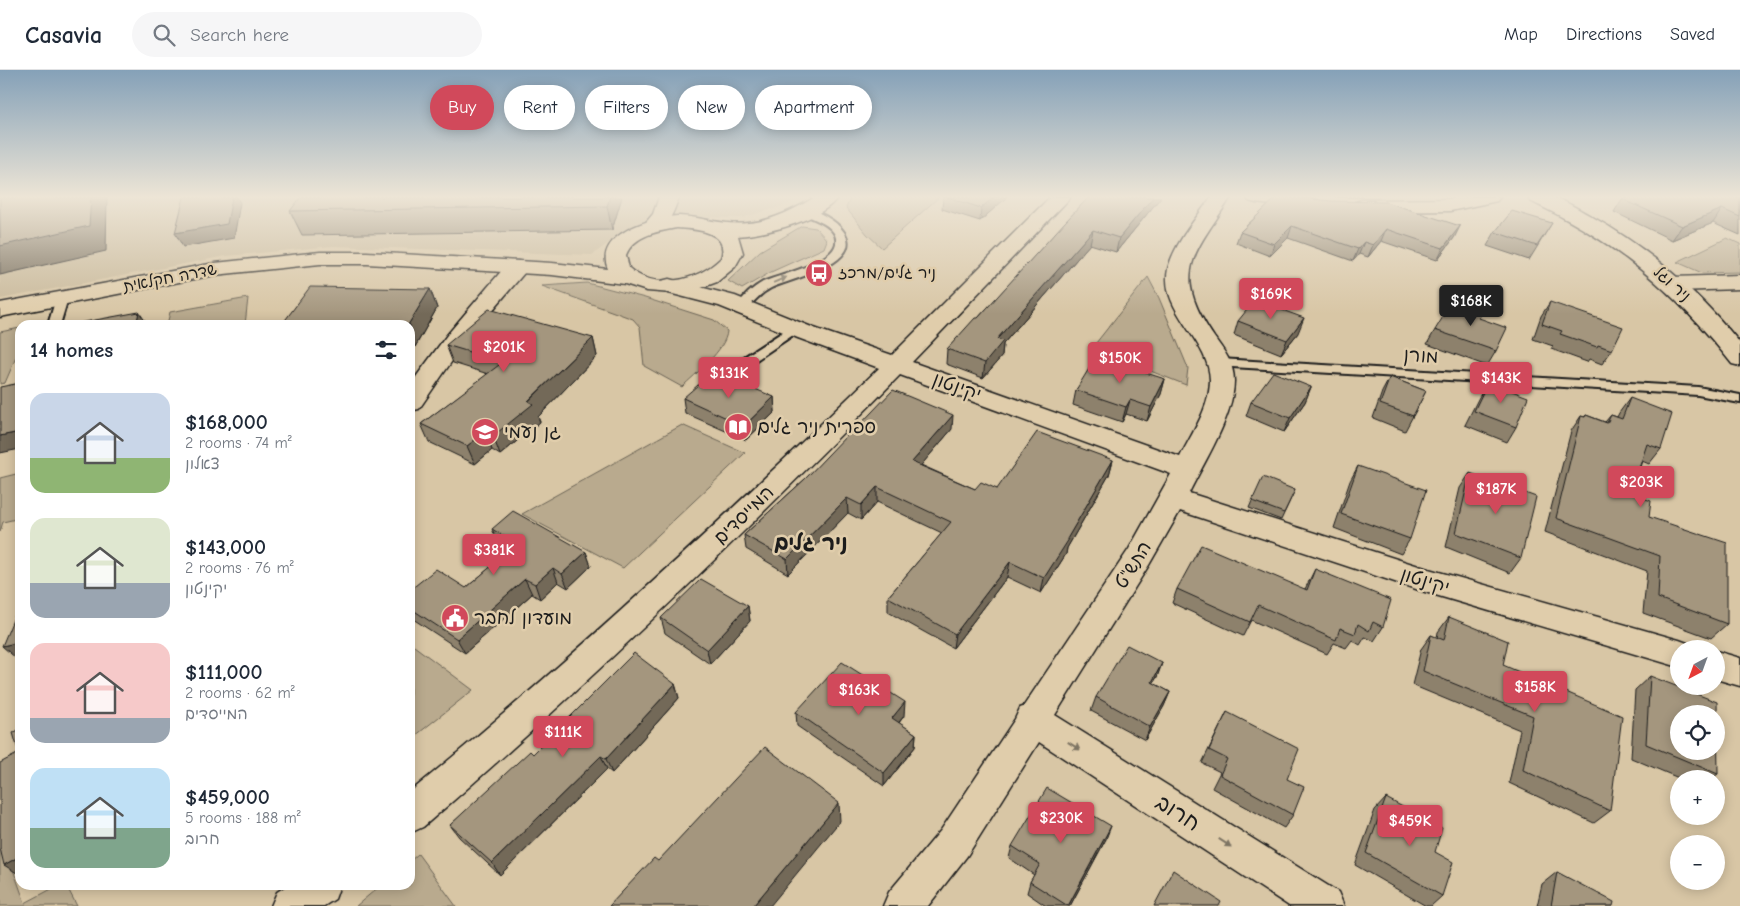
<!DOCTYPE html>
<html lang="en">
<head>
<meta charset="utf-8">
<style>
  body { margin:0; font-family:"Comic Neue","Playpen Sans Hebrew",sans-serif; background:#f6f6f7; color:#1f2937; height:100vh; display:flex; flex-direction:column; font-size:19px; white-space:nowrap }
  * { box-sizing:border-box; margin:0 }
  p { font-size:16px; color:#747a83 }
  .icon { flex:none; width:28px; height:28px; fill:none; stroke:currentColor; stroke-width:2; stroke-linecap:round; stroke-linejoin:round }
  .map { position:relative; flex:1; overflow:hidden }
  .panel { position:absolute; left:15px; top:250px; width:400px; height:570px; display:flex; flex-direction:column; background:#fff; border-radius:15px; box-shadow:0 2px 12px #0003 }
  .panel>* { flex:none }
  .guide { position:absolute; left:430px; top:15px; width:475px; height:45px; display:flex; gap:10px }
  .needle { width:32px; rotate:221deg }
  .controls { position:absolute; left:1670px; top:570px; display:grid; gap:10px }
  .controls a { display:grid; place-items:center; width:55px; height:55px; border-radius:50%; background:#fff; box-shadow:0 2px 12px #0003; font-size:25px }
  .price { position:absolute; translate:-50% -42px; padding:0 11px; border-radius:5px; background:#d1495b; color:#fff; font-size:16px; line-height:32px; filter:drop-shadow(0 1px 2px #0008) }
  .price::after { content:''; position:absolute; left:50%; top:30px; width:15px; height:11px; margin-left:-8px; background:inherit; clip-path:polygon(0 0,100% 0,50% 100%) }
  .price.active { background:#222; color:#fff }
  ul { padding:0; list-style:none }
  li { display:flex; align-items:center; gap:15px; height:125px; padding:0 15px }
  li span { display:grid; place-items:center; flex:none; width:140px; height:100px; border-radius:15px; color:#555 }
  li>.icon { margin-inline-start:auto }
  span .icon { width:60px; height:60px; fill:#fffc; stroke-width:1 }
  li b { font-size:21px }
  h2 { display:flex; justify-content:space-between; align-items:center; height:60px; padding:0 15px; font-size:21px }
  .tag { padding:0 18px; border-radius:22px; background:#fff; box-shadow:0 2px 12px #0003; font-size:18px; line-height:45px }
  .tag.active { background:#d1495b; color:#fff }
  header { display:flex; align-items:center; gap:30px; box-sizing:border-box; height:70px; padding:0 25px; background:#fff; border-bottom:1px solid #e0e1e3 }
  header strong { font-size:24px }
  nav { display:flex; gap:28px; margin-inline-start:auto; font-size:18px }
  .search { width:350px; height:45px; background:#f6f6f7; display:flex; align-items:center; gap:12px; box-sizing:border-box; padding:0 18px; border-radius:28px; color:#747a83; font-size:19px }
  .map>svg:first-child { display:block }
  .built { fill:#c8b899 }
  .green { fill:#b9aa8e; stroke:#6a6355 }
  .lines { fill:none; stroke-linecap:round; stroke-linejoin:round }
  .lane-casing { stroke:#1c1c1c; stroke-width:4 }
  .street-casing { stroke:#1c1c1c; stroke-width:3 }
  .secondary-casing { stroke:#1c1c1c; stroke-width:3 }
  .lane { fill:#e0cdab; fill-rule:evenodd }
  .street { fill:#e0cdab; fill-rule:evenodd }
  .secondary { fill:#e0cdab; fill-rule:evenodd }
  .wall { fill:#8d816c; stroke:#1c1c1c }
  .shaded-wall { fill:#736958; stroke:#1c1c1c }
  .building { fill:#a4967e; stroke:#1c1c1c; fill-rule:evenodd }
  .oneway { fill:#7e7464 }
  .labels { text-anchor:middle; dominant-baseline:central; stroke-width:5; stroke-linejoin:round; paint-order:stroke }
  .far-poi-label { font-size:16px; fill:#1c1c1c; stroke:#e0cdab; text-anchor:start }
  .far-street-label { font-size:16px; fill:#1c1c1c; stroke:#e0cdab }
  .street-label { font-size:19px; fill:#1c1c1c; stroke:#e0cdab }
  .poi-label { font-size:19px; fill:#1c1c1c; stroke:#e0cdab; text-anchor:start }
  .quarter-label { font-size:21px; font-weight:bold; fill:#1c1c1c; stroke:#e0cdab }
  .near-street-label { font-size:22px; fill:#1c1c1c; stroke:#e0cdab }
</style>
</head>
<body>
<header>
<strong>Casavia</strong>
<div class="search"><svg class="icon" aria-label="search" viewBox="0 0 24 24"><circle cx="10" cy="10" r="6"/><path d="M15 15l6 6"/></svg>Search here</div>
<nav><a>Map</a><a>Directions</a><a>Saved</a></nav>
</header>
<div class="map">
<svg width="1740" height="836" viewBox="0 0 1740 836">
  <rect width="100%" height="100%" fill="#d8c6a5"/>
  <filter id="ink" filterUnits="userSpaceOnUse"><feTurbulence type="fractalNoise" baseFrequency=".02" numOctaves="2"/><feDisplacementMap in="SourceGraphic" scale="10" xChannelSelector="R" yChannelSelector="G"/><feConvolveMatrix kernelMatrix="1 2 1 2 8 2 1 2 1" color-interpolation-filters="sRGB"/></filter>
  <g filter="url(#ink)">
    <path class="built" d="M0,127H803L787,135L741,148L677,147L646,151L627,160L592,185L333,176L226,186L0,229Z"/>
    <g class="green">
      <path d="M851,127H939L882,178L867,164L846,138Z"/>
      <path d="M802,156L816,158L827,170L824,178L771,202L742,219L728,211L760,181Z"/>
      <path d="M1727,168L1740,174V202L1702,203L1677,192Z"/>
      <path d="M1148,207L1159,228L1188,298L1186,315L1092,278Z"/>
      <path d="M587,213L645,228L714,250L727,261C726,280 695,304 682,317L644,296L640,257L633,249L542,216Z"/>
      <path d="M248,228L245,255H167L170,242Z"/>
      <path d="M20,258V278L5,313L0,314V262Z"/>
      <path d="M682,355L745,383L623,498L522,444Z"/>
      <path d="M20,403V448L3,452L0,462V408Z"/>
      <path d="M410,573L473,620L410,670Z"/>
      <path d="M0,763L25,833L59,815H66L77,836H0Z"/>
      <path d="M418,784L456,836H356L381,815H410V791Z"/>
    </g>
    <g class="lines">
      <g class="lane-casing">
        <g id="lane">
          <path d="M805,138C818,141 836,150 844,162C865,194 789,209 771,218C761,223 753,232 745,241H737L735,238C742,228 752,218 763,212C778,205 850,190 834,163C828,153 811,148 801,143L800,141Z"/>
          <path d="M62,224L68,228L60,255H48L56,228Z"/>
          <path d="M795,254L801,258L799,261L712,320H702L700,317L702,314Z"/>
          <path d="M1220,289L1698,317L1740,325V333L1698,325L1215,296L1213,293L1215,290Z"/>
        </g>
      </g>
      <g class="street-casing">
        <g id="street">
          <path d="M659,127H679C673,143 666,167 645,161L642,157L653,144Z"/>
          <path d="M1050,127H1071L912,292L1180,387C1192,363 1210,338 1210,310C1210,271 1159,241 1168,199C1174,173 1197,148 1211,127H1231C1194,184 1170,202 1214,267C1224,281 1234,293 1234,311C1234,346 1204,392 1189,423L1425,498L1679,570L1690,574L1692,579H1679V597L1425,522L1180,441L1149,495L1055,645L1338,822L1344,836H1289L1039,672L967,786L928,836H883L889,822L941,760L1015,649L1020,638L1023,637L1129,479L1171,404L900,305C746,462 589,614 423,757L410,763V722C574,588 728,445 879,298L798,268L719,236L661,221L658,216L661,211L669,209L735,226L814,258L892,285Z"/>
          <path d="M1246,127H1303L1318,130L1321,134L1318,138L1311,140L1256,133L1249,131Z"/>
          <path d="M1460,127H1500L1497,131L1450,141L1362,142L1355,140L1352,136L1355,132L1362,130L1450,129Z"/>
          <path d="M517,191L525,192L528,197L525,202L463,275L419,339L410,341V315L447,265L509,192Z"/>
          <path d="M1740,205V219L1673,221L1665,219L1662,214L1665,209L1673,207Z"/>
          <path d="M1716,581L1740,588V616L1716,609Z"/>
          <path d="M288,815H340L335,829L324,836H271L277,822Z"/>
        </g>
      </g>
      <g class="secondary-casing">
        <g id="secondary">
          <path d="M815,127H838C821,151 765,164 738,166L743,183L735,197L717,212L698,219L672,223L647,221L625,214L552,205L367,194H320L215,205L0,247V233L215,193L320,182H367L552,193L608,199C593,164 654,146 679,146C703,147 724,156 748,153C772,151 794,140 815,127ZM677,158C695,159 730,161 721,188C698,211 655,221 629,198L626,185C634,165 659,161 677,158Z"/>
          <path d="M1527,127C1536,127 1546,125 1554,128C1566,131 1578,139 1589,145C1647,177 1698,221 1740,273V296L1732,294C1675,221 1614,170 1530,131Z"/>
        </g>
      </g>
      <use href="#lane" class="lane"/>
      <use href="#street" class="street"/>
      <use href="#secondary" class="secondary"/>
    </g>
    <g class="wall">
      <path d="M622,127L612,160L302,165L290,141Z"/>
      <path d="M943,127H1007L980,151L942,139Z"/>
      <path d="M1089,127H1161L1116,182L1090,174L1003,274L1002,286L983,308L946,294L947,279L978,248Z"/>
      <path d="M1277,127L1460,156L1454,168L1437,190L1381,171L1368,187L1359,184L1353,191L1288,168L1270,186L1236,173L1240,162Z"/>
      <path d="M1335,127H1379L1378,128Z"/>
      <path d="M1740,127V165L1713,153L1672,170L1614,142L1622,129Z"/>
      <path d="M1552,153L1529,190L1487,176L1495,162Z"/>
      <path d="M430,219L437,238L415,277H410V255H284L283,253Z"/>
      <path d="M1550,232L1612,280L1602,294L1589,289L1587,292L1551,279L1553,276L1533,269L1541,246Z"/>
      <path d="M1479,248L1496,281L1487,296L1427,274L1435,260Z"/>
      <path d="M1238,251L1298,263L1281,284L1234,265Z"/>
      <path d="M593,268L597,286L538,347L540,352L500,385L492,380L475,394L429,372L421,354L488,304L453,293L446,275Z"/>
      <path d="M1390,307L1426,321L1405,361L1373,348L1382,322Z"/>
      <path d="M1165,309L1161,324L1147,351L1126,344L1122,352L1073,335L1076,320Z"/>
      <path d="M1488,312L1516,357L1507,372L1465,355L1479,327Z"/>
      <path d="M1311,317L1305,332L1284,362L1246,346L1251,332Z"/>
      <path d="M774,327L775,342L746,370L685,343L683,328Z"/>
      <path d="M1630,328L1661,379L1649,394L1642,391L1631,423L1727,554L1711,568L1643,543L1647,501L1545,462L1571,361L1581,346L1584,347L1586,345L1605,352L1611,345L1617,347L1619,343Z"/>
      <path d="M952,359L921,395L975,419H997L1113,390L1109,405L1067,478L1066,484L1041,523L1007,507L953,578L888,542V527L942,463L877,432L861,450L848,443L788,504L746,479L744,465L805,409L851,364Z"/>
      <path d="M1358,396L1410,469L1401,484L1334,458L1350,411Z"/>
      <path d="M1470,403L1521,488L1510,503L1446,477L1460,418Z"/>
      <path d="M1295,420L1281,450L1249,438L1252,431Z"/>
      <path d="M492,459L586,482L591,496L568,518L558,512L540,529L532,524L465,583L410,547V520L466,518L502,487L497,474L498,473Z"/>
      <path d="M1315,499L1383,557L1374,571L1365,567L1360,575L1352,570L1346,578L1334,573L1327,584L1251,550L1243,566L1172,533L1177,519H1305Z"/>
      <path d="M748,536L750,551L710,594L665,563L661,548Z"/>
      <path d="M1449,547L1503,595L1610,741L1594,753L1509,713L1520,660L1412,615L1421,579L1431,565L1437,568L1438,562Z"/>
      <path d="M1162,593L1157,607L1153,613L1170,622L1164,636L1145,670L1091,641L1096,627Z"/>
      <path d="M1650,606L1718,704L1711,709H1681L1631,688L1635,620Z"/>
      <path d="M675,614L679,628L612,703L607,699L500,805L459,767L450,755L533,684Z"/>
      <path d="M796,642L904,646L899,653L916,664L915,677L884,716L797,656Z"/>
      <path d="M1227,642L1287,709L1293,745L1284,758L1212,718L1220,702L1202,693Z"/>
      <path d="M1386,728L1435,782L1442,826L1431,836H1426L1355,795L1375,740Z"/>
      <path d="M1106,769L1070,836H1046L1027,823L1030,812L1034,805L1009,788L1012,776Z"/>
      <path d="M1557,802L1613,836H1537L1542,814Z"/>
    </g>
    <g class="shaded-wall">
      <path d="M91,127H107L106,181L0,205V176Z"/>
      <path d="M232,127H237L240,133L234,168L183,177L175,163Z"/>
      <path d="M610,127H622L612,160L607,136Z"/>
      <path d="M994,127H1007L980,151L981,138Z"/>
      <path d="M1153,127H1161L1116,182L1119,168Z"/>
      <path d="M1722,139L1713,153L1672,170L1682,156Z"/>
      <path d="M1292,156L1288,168L1270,186L1274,174Z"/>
      <path d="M1460,156L1454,168L1437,190L1443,178Z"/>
      <path d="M1386,159L1381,171L1368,187L1373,175Z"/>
      <path d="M1093,160L1090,174L1003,274L1002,286L983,308L985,293L997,269Z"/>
      <path d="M1364,172L1359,184L1353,191L1358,179Z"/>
      <path d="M430,219L437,238L415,277L410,266V255H408Z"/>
      <path d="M139,242L148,255H136Z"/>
      <path d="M1304,248L1298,263L1281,284L1287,270Z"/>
      <path d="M593,268L597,286L538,347L540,352L500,385L493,366Z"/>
      <path d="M1165,309L1161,324L1147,351L1151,337Z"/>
      <path d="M1311,317L1305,332L1284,362L1290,348Z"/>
      <path d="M774,327L775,342L746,370L744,356Z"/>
      <path d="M1130,330L1126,344L1122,352L1126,337Z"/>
      <path d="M953,345L952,359L912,406V392Z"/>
      <path d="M20,362V379L0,383V366Z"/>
      <path d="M485,362L492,380L475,394L467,376Z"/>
      <path d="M1113,390L1109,405L1067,478L1066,484L1041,523L1044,508Z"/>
      <path d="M877,417V432L861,450V435Z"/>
      <path d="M847,428L848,443L788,504L787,489Z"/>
      <path d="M586,482L591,496L568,518L562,504Z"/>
      <path d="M1010,492L1007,507L953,578L955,564Z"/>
      <path d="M553,498L558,512L540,529L535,514Z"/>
      <path d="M525,509L532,524L465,583L457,569Z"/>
      <path d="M748,536L750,551L710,594L707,580Z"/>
      <path d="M20,572V590H18L2,576Z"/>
      <path d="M1162,593L1157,607L1146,626L1152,612Z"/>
      <path d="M675,614L679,628L612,703L606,689Z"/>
      <path d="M1170,622L1164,636L1145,670L1150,657Z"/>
      <path d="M905,632L904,646L891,662L892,648Z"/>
      <path d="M916,664L915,677L884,716V703Z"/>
      <path d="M601,686L607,699L500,805L492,793Z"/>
      <path d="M839,733L840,751L770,836H753Z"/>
      <path d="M1111,756L1106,769L1070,836H1068Z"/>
      <path d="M20,786V805L4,795Z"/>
    </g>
    <g class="building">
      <path d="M0,127H91L89,156L0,176Z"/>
      <path d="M184,127H232L227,154L175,163Z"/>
      <path d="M301,127H610L607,136L290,141Z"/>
      <path d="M947,127H994L981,138Z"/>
      <path d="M1089,127H1153L1119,168L1093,160L997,269L1003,271L985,293L947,279L975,248H978L1065,152Z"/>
      <path d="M1277,127H1286L1332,131L1386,132L1460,156L1443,178L1386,159L1373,175L1364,172L1358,179L1292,156L1274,174L1240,162Z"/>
      <path d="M1626,127H1740V147L1722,139L1682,156L1622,129Z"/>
      <path d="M1512,141L1552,153L1537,176L1495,162Z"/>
      <path d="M310,217L430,219L408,255H293L294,254L283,253Z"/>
      <path d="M1255,230L1304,248L1287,270L1238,251Z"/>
      <path d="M1452,232L1482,242L1479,248L1507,258L1496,281L1435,260Z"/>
      <path d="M1550,232L1623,257L1612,280L1598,275L1597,277L1560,264L1562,261L1542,254Z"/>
      <path d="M489,239L593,268L528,331L533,334L493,366L485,362L467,376L421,354L503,292L446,275Z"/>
      <path d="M139,242L136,255H68Z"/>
      <path d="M1096,287L1165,309L1151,337L1130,330L1126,337L1076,320Z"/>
      <path d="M1273,302L1311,317L1290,348L1251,332Z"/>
      <path d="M717,303L774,327L744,356L683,328L698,315Z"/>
      <path d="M1390,307L1426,321L1413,346L1380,334Z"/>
      <path d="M1488,312L1528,327L1516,357L1474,341Z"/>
      <path d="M20,313V362L0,366V317Z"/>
      <path d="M893,320L953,345L912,392L975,419L981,412L997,419L1037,362L1113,390L1067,469H1069L1044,508L1010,492L955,564L888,527L951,452L877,417L861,435L847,428L787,489L744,465L805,409L849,363L851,364Z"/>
      <path d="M1630,328L1672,344L1661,379L1647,374L1631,423L1651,431L1649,447L1727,473V554L1658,528L1660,486L1556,448L1581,346L1585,347L1586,345L1607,353L1611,345L1622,349Z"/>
      <path d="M1358,396L1426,420L1410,469L1341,444Z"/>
      <path d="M1470,403L1536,427L1521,488L1456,463Z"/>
      <path d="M1263,407L1295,420L1284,443L1252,431Z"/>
      <path d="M513,441L586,482L562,504L553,498L535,514L525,509L457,569L410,538V520L436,499L466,518L509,481L497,474L505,467L492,459Z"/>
      <path d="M1201,475L1307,520L1315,499L1391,530L1383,557L1373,552L1369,561L1358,554L1355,564L1340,558L1336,570L1258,535L1250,552L1177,519Z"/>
      <path d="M701,509L748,536L707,580L661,548Z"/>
      <path d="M20,533V572L2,576Z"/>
      <path d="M1449,547L1508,571L1503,595L1622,646L1610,741L1523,700L1533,646L1423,601L1431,565L1444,570Z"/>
      <path d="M1127,575L1162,593L1152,612L1170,622L1150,657L1096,627Z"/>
      <path d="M634,583L675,614L606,689L601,686L492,793L450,755L530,681L533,684Z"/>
      <path d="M842,592L905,632L892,648L916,664L884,703L796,642Z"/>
      <path d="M1650,606L1717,632L1718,704L1646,674ZM1679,644H1716V681H1679Z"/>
      <path d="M1227,642L1299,679L1287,709L1304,717L1293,745L1220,705L1227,689L1209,680Z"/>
      <path d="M20,659V786L4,795L0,778V693L19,683L13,663Z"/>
      <path d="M765,677L839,733L753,836H609L654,788L658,791Z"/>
      <path d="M1047,718L1111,756L1068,836L1030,812L1040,794L1012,776Z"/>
      <path d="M1386,728L1442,758L1435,782L1453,792L1442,826L1366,783Z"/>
      <path d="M1173,800L1221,832L1219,836H1154Z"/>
      <path d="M1557,802L1614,832L1613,836H1551Z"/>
    </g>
    <defs><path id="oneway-solid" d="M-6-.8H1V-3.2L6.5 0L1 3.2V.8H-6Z" transform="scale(1.25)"/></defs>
    <g class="oneway">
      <use href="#oneway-solid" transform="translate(780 210) rotate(-23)"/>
      <use href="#oneway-solid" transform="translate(1074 676) rotate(33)"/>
      <use href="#oneway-solid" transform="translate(1225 773) rotate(33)"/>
    </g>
  </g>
  <linearGradient id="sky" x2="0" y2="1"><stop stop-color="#85a1b8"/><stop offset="0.52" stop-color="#ede5d6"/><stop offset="1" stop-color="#ede5d6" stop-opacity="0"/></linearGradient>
  <rect width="1740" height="244" fill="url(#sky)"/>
  <defs>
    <g id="bus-disc" transform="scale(1.4375)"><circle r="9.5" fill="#d1495b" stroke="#e0cdab"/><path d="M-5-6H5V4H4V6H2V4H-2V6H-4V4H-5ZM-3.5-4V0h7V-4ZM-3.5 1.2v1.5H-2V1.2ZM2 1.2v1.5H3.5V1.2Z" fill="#fff"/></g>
    <g id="library-disc" transform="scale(1.4375)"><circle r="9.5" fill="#d1495b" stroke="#e0cdab"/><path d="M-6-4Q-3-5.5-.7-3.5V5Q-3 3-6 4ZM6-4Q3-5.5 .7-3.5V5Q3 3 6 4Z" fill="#fff"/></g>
    <g id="school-disc" transform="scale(1.4375)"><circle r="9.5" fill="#d1495b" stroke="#e0cdab"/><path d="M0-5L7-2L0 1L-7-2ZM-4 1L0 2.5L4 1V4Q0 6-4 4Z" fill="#fff"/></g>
    <g id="civic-disc" transform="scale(1.4375)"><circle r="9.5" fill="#d1495b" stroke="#e0cdab"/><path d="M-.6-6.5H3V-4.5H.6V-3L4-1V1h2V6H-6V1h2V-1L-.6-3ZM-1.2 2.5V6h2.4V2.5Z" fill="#fff"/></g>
  </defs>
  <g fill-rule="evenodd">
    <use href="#bus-disc" x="819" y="203"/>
    <use href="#library-disc" x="738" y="357"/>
    <use href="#school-disc" x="485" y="362"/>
    <use href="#civic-disc" x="455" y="548"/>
  </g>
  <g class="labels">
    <g class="far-poi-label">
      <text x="838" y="203">ניר גלים/מרכז</text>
    </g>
    <g class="far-street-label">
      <text transform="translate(170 208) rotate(-11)">שדרה חקלאית</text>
      <text transform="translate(1672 214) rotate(42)">ניר וגל</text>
    </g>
    <g class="street-label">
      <text transform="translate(1421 286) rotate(3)">מורן</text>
      <text transform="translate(957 317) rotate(20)">יקינטון</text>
      <text transform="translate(744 445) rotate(-44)">המייסדים</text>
      <text transform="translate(1133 495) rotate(-58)">התש"ט</text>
      <text transform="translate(1425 511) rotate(17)">יקינטון</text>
    </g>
    <g class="poi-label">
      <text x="757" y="357">ספרית ניר גלים</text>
      <text x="504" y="362">גן נעמי</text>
      <text x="474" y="548">מועדון לחבר</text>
    </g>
    <g class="quarter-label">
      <text x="811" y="473">ניר גלים</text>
    </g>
    <g class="near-street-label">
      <text transform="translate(1178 743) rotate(33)">חרוב</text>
    </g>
  </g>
</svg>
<div class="controls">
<a><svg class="needle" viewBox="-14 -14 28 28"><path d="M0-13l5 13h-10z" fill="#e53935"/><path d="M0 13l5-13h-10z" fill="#747a83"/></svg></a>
<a><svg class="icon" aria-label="locate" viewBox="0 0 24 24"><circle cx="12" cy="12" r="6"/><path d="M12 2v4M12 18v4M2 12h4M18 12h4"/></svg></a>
<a>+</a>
<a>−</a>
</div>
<b class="price" style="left:1271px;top:250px">$169K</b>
<b class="price active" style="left:1471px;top:257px">$168K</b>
<b class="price" style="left:504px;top:303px">$201K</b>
<b class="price" style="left:1120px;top:314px">$150K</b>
<b class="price" style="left:729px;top:329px">$131K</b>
<b class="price" style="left:1501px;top:334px">$143K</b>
<b class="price" style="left:1641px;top:438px">$203K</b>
<b class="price" style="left:1496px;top:445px">$187K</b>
<b class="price" style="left:494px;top:506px">$381K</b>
<b class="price" style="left:1535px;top:643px">$158K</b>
<b class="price" style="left:859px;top:646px">$163K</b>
<b class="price" style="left:563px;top:688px">$111K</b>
<b class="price" style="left:1061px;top:774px">$230K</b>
<b class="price" style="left:1410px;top:777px">$459K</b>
<div class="guide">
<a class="tag active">Buy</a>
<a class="tag">Rent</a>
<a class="tag">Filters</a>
<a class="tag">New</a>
<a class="tag">Apartment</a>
</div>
<section class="panel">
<h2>14 homes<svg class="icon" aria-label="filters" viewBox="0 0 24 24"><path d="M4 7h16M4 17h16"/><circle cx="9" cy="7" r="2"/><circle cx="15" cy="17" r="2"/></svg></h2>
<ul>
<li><span style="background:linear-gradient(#c9d6e8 65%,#8fb573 0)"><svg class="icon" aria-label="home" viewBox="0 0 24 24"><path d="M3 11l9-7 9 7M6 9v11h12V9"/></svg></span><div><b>$168,000</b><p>2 rooms · 74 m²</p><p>צאלון</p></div></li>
<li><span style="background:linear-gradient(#dfe7d0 65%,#9aa5b1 0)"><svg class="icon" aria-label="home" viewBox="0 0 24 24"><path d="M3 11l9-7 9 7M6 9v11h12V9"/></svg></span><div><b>$143,000</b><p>2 rooms · 76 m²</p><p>יקינטון</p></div></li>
<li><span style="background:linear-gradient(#f6c9c9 75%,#9aa5b1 0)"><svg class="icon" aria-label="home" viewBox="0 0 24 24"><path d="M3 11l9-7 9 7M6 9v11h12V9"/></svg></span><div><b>$111,000</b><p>2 rooms · 62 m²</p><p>המייסדים</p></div></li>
<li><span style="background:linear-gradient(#bfe0f5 60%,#7fa58c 0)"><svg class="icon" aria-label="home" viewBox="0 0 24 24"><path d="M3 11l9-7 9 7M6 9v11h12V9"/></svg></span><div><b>$459,000</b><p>5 rooms · 188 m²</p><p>חרוב</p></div></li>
</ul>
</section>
</div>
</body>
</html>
